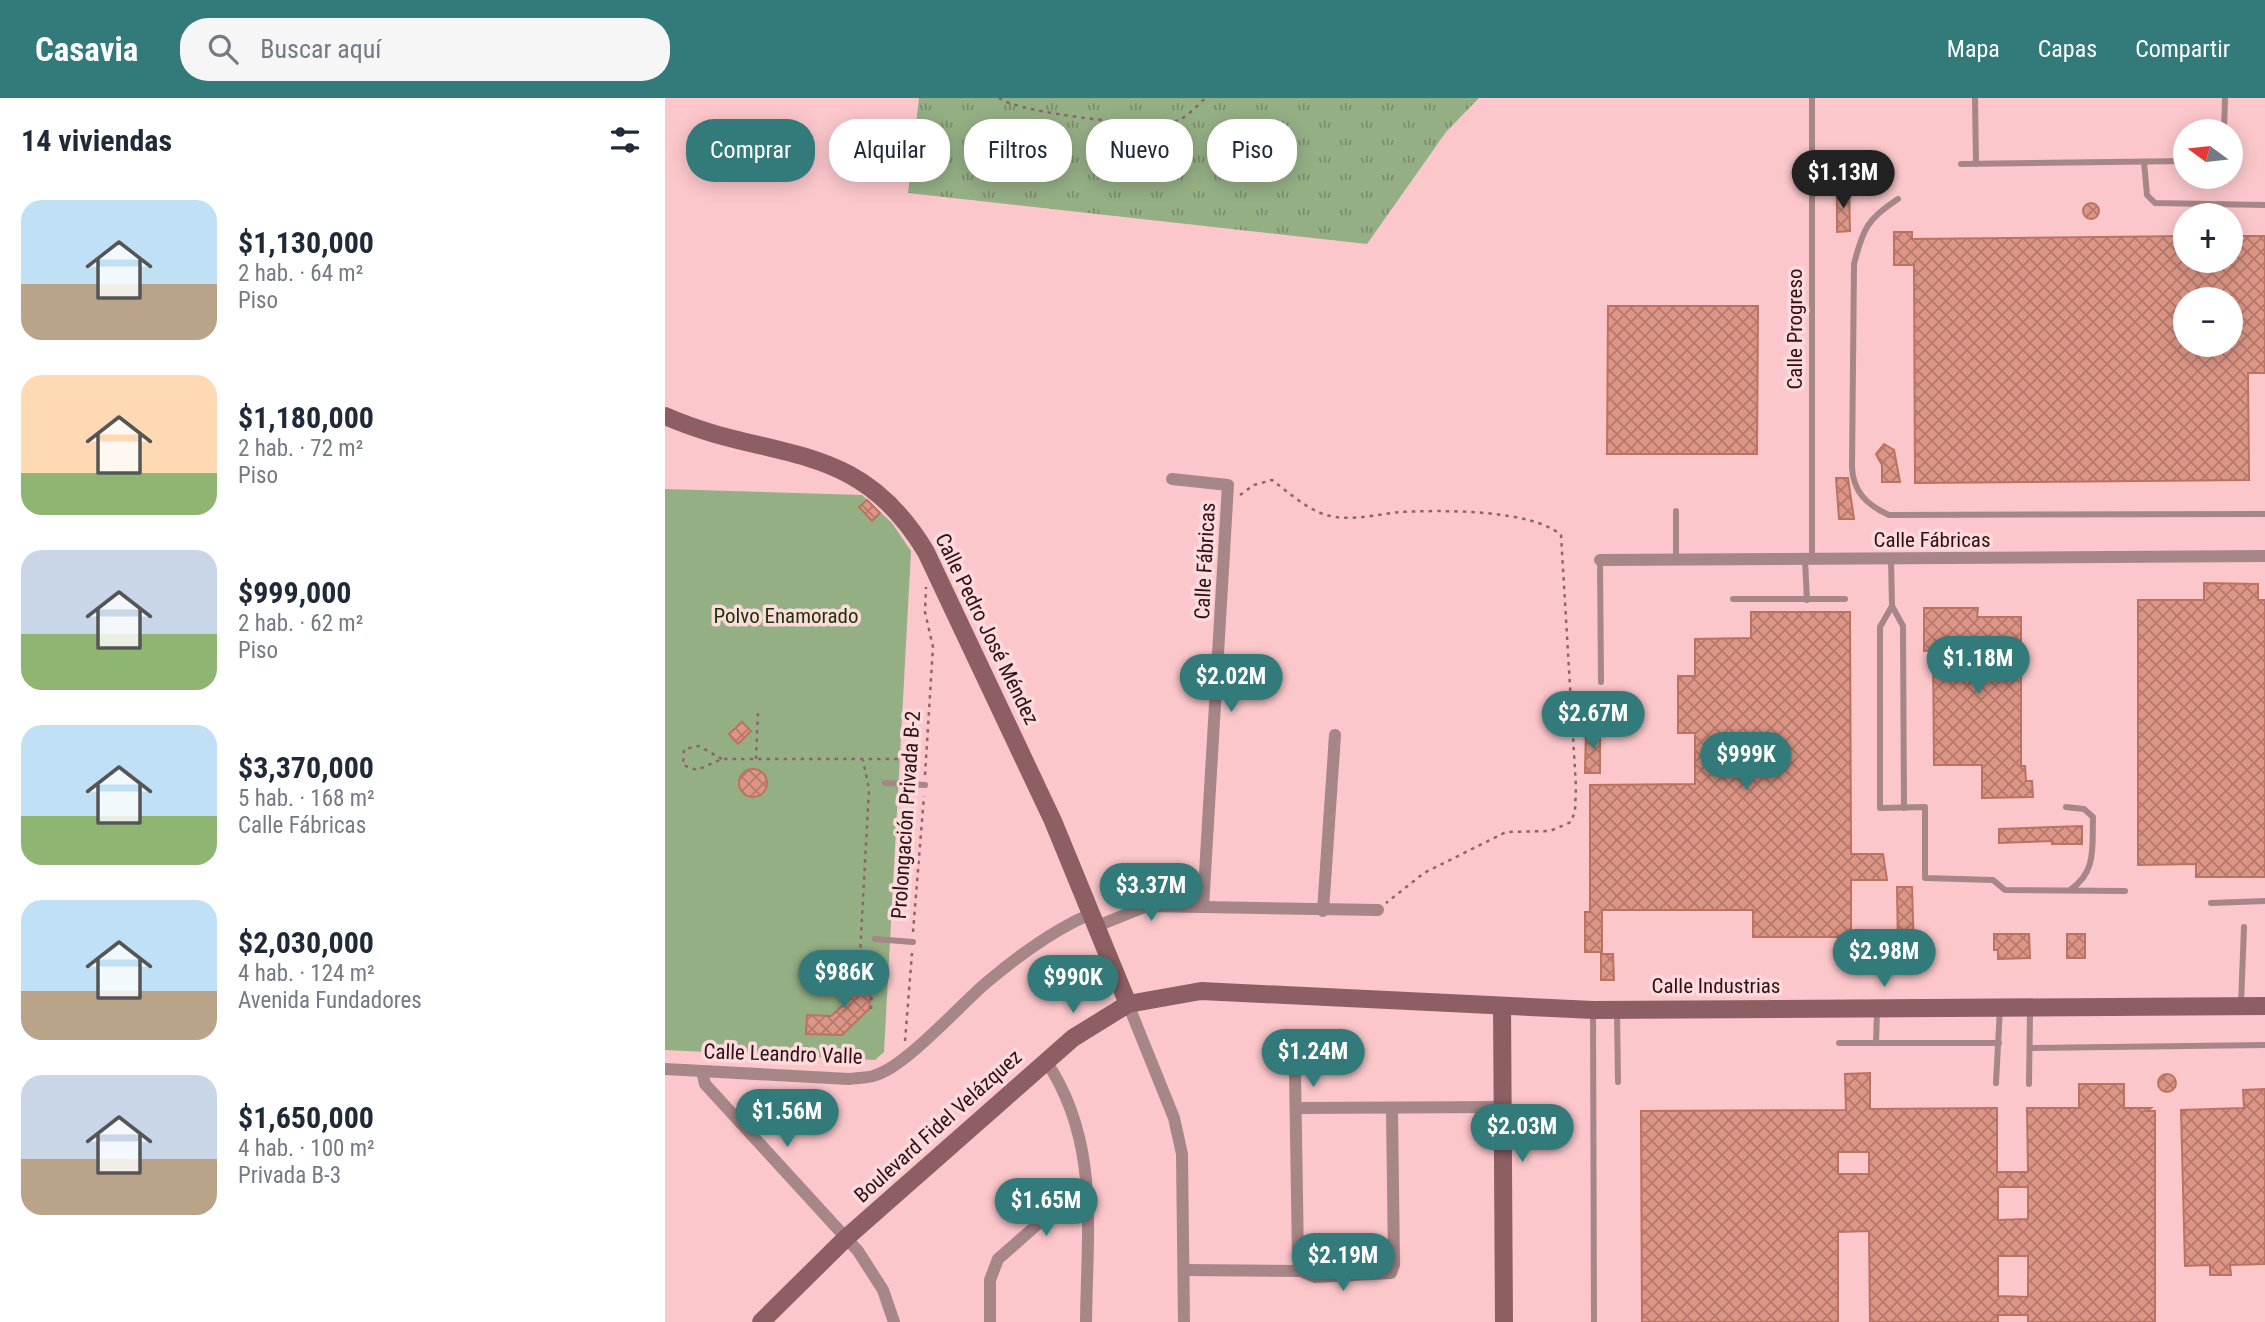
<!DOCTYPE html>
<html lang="es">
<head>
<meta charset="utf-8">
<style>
  body { margin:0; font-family:"Roboto Condensed",sans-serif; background:#f6f6f7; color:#1f2937; height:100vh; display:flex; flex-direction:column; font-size:26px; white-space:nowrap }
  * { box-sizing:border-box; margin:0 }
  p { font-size:23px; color:#747a83 }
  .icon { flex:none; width:38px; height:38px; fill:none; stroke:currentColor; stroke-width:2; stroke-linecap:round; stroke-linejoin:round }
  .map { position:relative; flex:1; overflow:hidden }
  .sheet { display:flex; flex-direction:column; background:#fff; width:665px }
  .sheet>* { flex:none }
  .banner { position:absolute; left:21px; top:21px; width:665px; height:63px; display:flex; gap:14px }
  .needle { width:46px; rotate:285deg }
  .tools { position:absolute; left:1508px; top:21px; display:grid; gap:14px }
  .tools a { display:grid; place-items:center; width:70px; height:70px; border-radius:50%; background:#fff; box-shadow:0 4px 18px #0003; font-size:35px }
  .price { position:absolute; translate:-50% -60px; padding:0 16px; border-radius:24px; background:#327b7a; color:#fff; font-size:23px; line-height:46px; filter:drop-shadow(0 2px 4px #0008) }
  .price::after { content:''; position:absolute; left:50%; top:42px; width:21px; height:16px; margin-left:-10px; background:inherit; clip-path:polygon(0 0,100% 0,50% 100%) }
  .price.current { background:#222; color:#fff }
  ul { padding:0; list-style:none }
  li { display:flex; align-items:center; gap:21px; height:175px; padding:0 21px }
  li span { display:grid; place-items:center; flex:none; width:196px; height:140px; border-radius:21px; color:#555 }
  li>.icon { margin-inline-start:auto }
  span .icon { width:84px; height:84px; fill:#fffc; stroke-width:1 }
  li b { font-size:30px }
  h2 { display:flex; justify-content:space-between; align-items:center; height:84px; padding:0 21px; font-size:30px }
  .tag { padding:0 24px; border-radius:28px; background:#fff; box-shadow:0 4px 18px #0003; font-size:24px; line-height:63px }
  .tag.current { background:#327b7a; color:#fff }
  header { display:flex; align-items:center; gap:42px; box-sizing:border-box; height:98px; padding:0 35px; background:#327b7a; color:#fff }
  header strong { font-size:33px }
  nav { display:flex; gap:38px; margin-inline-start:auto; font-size:24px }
  .search { width:490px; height:63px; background:#f6f6f7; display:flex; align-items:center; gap:18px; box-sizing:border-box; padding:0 24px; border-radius:28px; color:#747a83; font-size:26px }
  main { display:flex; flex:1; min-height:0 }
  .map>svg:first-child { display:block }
  .grass { fill:url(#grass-tufts) }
  .green { fill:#95af85 }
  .building { fill:url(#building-cross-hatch); stroke:#bc7261; stroke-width:2; fill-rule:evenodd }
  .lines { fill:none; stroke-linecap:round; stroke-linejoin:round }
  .path { stroke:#8d6569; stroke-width:2.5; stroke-dasharray:3.5 5; stroke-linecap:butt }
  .lane { stroke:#a78688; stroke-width:6 }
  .street { stroke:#a78688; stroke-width:12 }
  .secondary { stroke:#8d5f62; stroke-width:18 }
  .labels { text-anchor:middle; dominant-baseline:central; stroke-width:7; stroke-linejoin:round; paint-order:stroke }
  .street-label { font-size:21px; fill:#2f1115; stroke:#fddadc }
  .park-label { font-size:21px; fill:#1c3409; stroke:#fddadc }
</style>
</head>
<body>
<header>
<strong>Casavia</strong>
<div class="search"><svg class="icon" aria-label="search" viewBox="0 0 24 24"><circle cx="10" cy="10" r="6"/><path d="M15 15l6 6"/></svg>Buscar aquí</div>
<nav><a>Mapa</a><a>Capas</a><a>Compartir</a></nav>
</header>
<main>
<section class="sheet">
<h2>14 viviendas<svg class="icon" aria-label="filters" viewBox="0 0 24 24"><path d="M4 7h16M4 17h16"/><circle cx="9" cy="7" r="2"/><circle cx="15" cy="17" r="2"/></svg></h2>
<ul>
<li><span style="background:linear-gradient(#bfe0f5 60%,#b9a48a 0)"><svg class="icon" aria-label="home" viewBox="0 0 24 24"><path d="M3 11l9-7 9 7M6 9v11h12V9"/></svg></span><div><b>$1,130,000</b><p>2 hab. · 64 m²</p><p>Piso</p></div></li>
<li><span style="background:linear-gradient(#ffd9b3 70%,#8fb573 0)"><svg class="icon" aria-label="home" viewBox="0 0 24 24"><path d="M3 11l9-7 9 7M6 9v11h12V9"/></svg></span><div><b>$1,180,000</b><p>2 hab. · 72 m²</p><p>Piso</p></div></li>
<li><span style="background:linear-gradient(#c9d6e8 60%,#8fb573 0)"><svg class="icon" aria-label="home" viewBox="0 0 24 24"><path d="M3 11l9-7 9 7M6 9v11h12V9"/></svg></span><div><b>$999,000</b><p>2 hab. · 62 m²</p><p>Piso</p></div></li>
<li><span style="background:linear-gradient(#bfe0f5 65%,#8fb573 0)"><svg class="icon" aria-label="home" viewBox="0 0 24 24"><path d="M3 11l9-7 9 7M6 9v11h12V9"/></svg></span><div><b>$3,370,000</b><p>5 hab. · 168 m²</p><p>Calle Fábricas</p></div></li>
<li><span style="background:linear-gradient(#bfe0f5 65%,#b9a48a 0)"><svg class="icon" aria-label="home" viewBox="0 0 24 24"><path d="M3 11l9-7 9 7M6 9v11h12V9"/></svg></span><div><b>$2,030,000</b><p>4 hab. · 124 m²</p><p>Avenida Fundadores</p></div></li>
<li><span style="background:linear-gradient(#c9d6e8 60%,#b9a48a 0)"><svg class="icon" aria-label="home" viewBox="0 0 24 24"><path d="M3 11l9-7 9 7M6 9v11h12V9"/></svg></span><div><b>$1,650,000</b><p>4 hab. · 100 m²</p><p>Privada B-3</p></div></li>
</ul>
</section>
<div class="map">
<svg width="1600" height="1224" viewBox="0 0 1600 1224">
  <defs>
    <pattern id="grass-tufts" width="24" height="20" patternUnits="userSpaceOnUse" patternTransform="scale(1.75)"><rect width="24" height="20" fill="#95af85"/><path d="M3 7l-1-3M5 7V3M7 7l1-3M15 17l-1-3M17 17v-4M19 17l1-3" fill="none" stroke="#7a8d6c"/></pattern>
    <pattern id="building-cross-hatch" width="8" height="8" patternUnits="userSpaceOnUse" patternTransform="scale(1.75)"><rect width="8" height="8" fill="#dd9685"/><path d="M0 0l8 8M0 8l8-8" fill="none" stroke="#b4796c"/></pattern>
  </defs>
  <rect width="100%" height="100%" fill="#fbc7cb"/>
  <path class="grass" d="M254,0H814L781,34L702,146L243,95Z"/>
  <path class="green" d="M0,391L197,397L227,425L246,453L219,954L210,962L0,952Z"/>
  <g class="building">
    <path d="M1172,89H1184L1185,133L1172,134Z"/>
    <circle cx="1426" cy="113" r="8"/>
    <path d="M1229,134H1247V141L1521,138V163H1566V138H1600V275H1583L1584,382L1250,385L1249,167H1229ZM1521,201H1566V247H1521Z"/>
    <path d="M943,208H1093L1092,356H942Z"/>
    <path d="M1219,346L1229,352L1235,384H1217V367L1211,356Z"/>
    <path d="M1171,380H1183L1189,421H1174Z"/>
    <path d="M202,402L215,415L207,423L194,409Z"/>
    <path d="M1539,485L1593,486V502H1600V779H1531V766L1473,767V502H1539Z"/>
    <path d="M1259,510H1313L1312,519H1356V668H1360L1361,683H1367L1368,699L1317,700V667H1269L1268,552L1259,553Z"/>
    <path d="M1086,514H1185L1186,756H1218L1222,782H1186V839H1088V812H937V854H920V814H925V687L1030,686V635H1013V578H1030V541L1086,540Z"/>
    <path d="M77,624L86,633L73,646L64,636Z"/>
    <path d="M921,630H935V675H920Z"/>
    <circle cx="88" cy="685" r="14"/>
    <path d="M1417,728V746H1387V743L1334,745V731Z"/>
    <path d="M1232,789H1247L1249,853H1233Z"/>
    <path d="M1329,836H1364L1365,860L1333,861V852H1329Z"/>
    <rect x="1402" y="836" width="18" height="24"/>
    <circle cx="1219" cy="860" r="10"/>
    <path d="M936,856H948L949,882H936Z"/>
    <path d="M187,876L207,878L204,911L177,937L141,936L142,917L166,918L185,901Z"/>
    <path d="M1205,975V1011L1332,1010V1074H1363L1362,1010H1414V986H1459V1010H1486L1482,1013H1490V1224H1363V1217H1333V1224H1205L1204,1133L1173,1134V1224H977L976,1013L1181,1012L1180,976ZM1173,1054H1204V1076H1173ZM1333,1089H1363V1121L1333,1122ZM1333,1158H1363V1199L1333,1198Z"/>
    <circle cx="1502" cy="985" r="9"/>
    <path d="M1600,991V1166L1565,1167L1566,1177H1545V1167L1520,1168L1516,1012L1579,1010L1578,992Z"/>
  </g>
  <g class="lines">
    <g class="path">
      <path d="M334,0C353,15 488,31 511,23C522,20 532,7 541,0"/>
      <path d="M575,397L589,387L607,382C626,396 646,416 671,419C691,422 715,416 735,414C776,412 866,411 896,437L911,689L910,713L906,724L885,733L841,734L759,775L721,805"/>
      <path d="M57,661L34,648L19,651L18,667L32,672L57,661H237"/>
      <path d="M91,661L93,613"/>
      <path d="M260,677L268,549L260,514L261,489"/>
      <path d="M248,834L259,698"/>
      <path d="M194,875L204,691L198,662"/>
      <path d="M206,911L209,852"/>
      <path d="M240,943L247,855"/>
    </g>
    <g class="lane">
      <path d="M1147,0V460"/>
      <path d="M1310,0L1311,66"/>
      <path d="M1559,33L1560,0"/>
      <path d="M1479,64L1482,97L1490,105L1600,107"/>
      <path d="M1296,66L1521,63"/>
      <path d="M1233,101C1202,121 1198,131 1189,166L1187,369C1188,394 1202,407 1224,417L1600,416"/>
      <path d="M1011,413V462"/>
      <path d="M1226,461L1227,508L1215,529V710L1260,709V780L1328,782L1340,792L1460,793"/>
      <path d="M935,462L936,584"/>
      <path d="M1140,462L1142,502"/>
      <path d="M1068,501H1180"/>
      <path d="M1227,508L1238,528L1239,710"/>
      <path d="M220,685L260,687"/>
      <path d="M1401,709L1419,711L1428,719C1427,749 1432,774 1405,792"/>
      <path d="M1546,805L1600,803"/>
      <path d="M210,841L248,844"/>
      <path d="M1576,906L1579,829"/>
      <path d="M952,913L953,984"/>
      <path d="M928,914L929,1224"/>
      <path d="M1174,945H1334"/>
      <path d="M1211,945L1212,913"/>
      <path d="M1365,950L1600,947"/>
      <path d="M1331,985L1335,910"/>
      <path d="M1364,986L1365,911"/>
    </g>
    <g class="street">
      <path d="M507,381L563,387L538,809"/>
      <path d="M935,462L1600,458"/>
      <path d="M658,813L670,637"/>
      <path d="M432,828L482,808L713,812"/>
      <path d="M463,906L509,1020L517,1056L519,1224"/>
      <path d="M381,963C435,1043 422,1132 421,1224"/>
      <path d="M0,971L184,981C192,980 203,980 211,977C242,967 294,908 321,885C353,858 389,831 428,815"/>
      <path d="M37,973L40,986L193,1153L218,1192L229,1224"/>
      <path d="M630,974L633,1161L636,1173"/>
      <path d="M632,1010L838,1009"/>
      <path d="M519,1172L636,1173L650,1179L726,1175L729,1167L727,1010"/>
      <path d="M325,1224V1182L333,1161L400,1102L422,1096"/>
    </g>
    <g class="secondary">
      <path d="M0,318C106,365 192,338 261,454L388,723L463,906"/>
      <path d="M837,908L839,1224"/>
      <path d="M96,1224L181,1140L408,940L463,906L536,893L928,912L1600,908"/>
    </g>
  </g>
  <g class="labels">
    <g class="street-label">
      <text transform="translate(1130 231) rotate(-90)">Calle Progreso</text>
      <text x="1267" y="442">Calle Fábricas</text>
      <text transform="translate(540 463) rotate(-87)">Calle Fábricas</text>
      <text transform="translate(322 531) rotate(64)">Calle Pedro José Méndez</text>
      <text transform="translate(241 717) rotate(-86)">Prolongación Privada B-2</text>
      <text x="1051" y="888">Calle Industrias</text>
      <text transform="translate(118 956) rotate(2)">Calle Leandro Valle</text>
      <text transform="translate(273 1028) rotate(-42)">Boulevard Fidel Velázquez</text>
    </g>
    <g class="park-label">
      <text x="121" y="518">Polvo Enamorado</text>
    </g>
  </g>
</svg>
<div class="tools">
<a><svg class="needle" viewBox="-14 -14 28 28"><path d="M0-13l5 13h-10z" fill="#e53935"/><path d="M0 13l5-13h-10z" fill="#747a83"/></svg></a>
<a>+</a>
<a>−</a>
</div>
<b class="price current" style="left:1178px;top:112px">$1.13M</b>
<b class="price" style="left:1313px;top:598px">$1.18M</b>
<b class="price" style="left:566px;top:616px">$2.02M</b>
<b class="price" style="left:928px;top:653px">$2.67M</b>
<b class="price" style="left:1081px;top:694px">$999K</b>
<b class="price" style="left:486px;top:825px">$3.37M</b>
<b class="price" style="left:1219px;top:891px">$2.98M</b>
<b class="price" style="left:179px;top:912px">$986K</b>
<b class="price" style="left:408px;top:917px">$990K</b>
<b class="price" style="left:648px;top:991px">$1.24M</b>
<b class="price" style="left:122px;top:1051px">$1.56M</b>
<b class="price" style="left:857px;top:1066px">$2.03M</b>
<b class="price" style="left:381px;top:1140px">$1.65M</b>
<b class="price" style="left:678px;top:1195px">$2.19M</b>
<div class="banner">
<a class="tag current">Comprar</a>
<a class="tag">Alquilar</a>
<a class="tag">Filtros</a>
<a class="tag">Nuevo</a>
<a class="tag">Piso</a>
</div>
</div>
</main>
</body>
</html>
